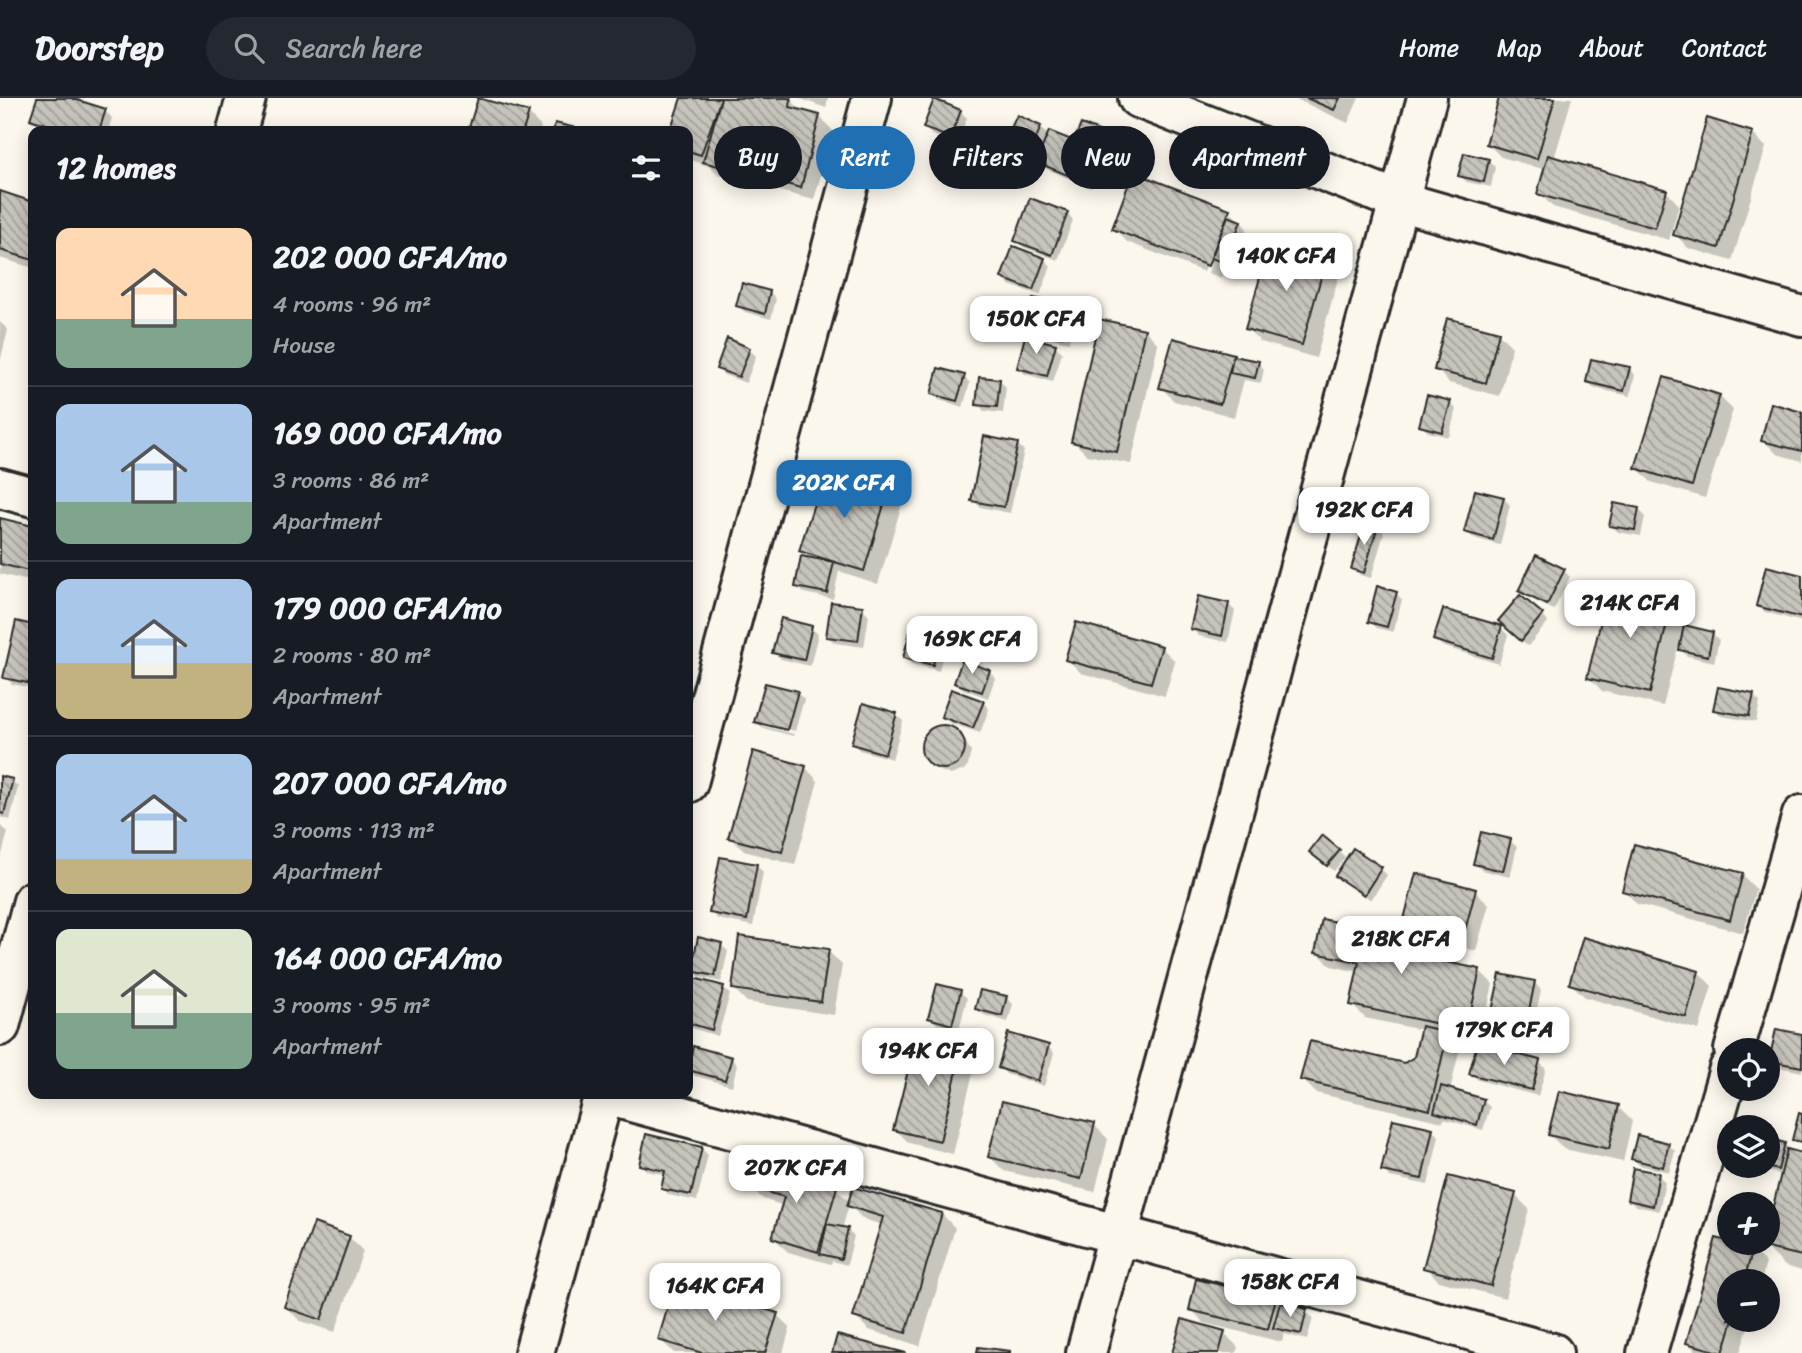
<!DOCTYPE html>
<html lang="en">
<head>
<meta charset="utf-8">
<style>
  body { margin:0; font-family:Sriracha,sans-serif; background:#242831; color:#f1f3f6; height:100vh; display:flex; flex-direction:column; font-size:26px; white-space:nowrap }
  * { box-sizing:border-box; margin:0 }
  p { font-size:23px; color:#9ea1a6 }
  .icon { flex:none; width:38px; height:38px; fill:none; stroke:currentColor; stroke-width:2; stroke-linecap:round; stroke-linejoin:round }
  .map { position:relative; flex:1; overflow:hidden }
  .drawer { position:absolute; left:28px; top:28px; width:665px; height:973px; display:flex; flex-direction:column; background:#171b24; border-radius:14px; box-shadow:0 4px 18px #0003 }
  .drawer>* { flex:none }
  .guide { position:absolute; left:714px; top:28px; width:665px; height:63px; display:flex; gap:14px }
  .buttons { position:absolute; left:1717px; top:940px; display:grid; gap:14px }
  .buttons a { display:grid; place-items:center; width:63px; height:63px; border-radius:50%; background:#171b24; box-shadow:0 4px 18px #0003; font-size:35px }
  .price { position:absolute; translate:-50% -60px; padding:0 16px; border-radius:14px; background:#fff; color:#222; font-size:23px; line-height:46px; filter:drop-shadow(0 2px 4px #0008) }
  .price::after { content:''; position:absolute; left:50%; top:42px; width:21px; height:16px; margin-left:-10px; background:inherit; clip-path:polygon(0 0,100% 0,50% 100%) }
  .price.active { background:#1f6fb2; color:#fff }
  ul { padding:0; list-style:none }
  li { display:flex; align-items:center; gap:21px; height:175px; padding:0 28px }
  li+li { border-top:2px solid #363941 }
  li span { display:grid; place-items:center; flex:none; width:196px; height:140px; border-radius:14px; color:#555 }
  li>.icon { margin-inline-start:auto }
  span .icon { width:84px; height:84px; fill:#fffc; stroke-width:1 }
  li b { font-size:30px }
  h2 { display:flex; justify-content:space-between; align-items:center; height:84px; padding:0 28px; font-size:30px }
  .chip { padding:0 24px; border-radius:32px; background:#171b24; box-shadow:0 4px 18px #0003; font-size:24px; line-height:63px }
  .chip.active { background:#1f6fb2; color:#fff }
  header { display:flex; align-items:center; gap:42px; box-sizing:border-box; height:98px; padding:0 35px; background:#171b24; border-bottom:2px solid #363941 }
  header strong { font-size:33px }
  nav { display:flex; gap:38px; margin-inline-start:auto; font-size:24px }
  .search { width:490px; height:63px; background:#242831; display:flex; align-items:center; gap:18px; box-sizing:border-box; padding:0 24px; border-radius:38px; color:#9ea1a6; font-size:26px }
  .map>svg:first-child { display:block }
  .shadow { fill:#0003 }
  .building { fill:url(#building-back-hatch); stroke:#2b2b2b; stroke-width:2 }
  .lines { fill:none; stroke-linecap:round; stroke-linejoin:round }
  .minor-casing { stroke:#2b2b2b; stroke-width:44 }
  .tertiary-casing { stroke:#2b2b2b; stroke-width:44 }
  .minor { stroke:#fbf7ec; stroke-width:38 }
  .tertiary { stroke:#fbf7ec; stroke-width:38 }
</style>
</head>
<body>
<header>
<strong>Doorstep</strong>
<div class="search"><svg class="icon" aria-label="search" viewBox="0 0 24 24"><circle cx="10" cy="10" r="6"/><path d="M15 15l6 6"/></svg>Search here</div>
<nav><a>Home</a><a>Map</a><a>About</a><a>Contact</a></nav>
</header>
<div class="map">
<svg width="1802" height="1255" viewBox="0 0 1802 1255">
  <defs>
    <pattern id="building-back-hatch" width="6" height="6" patternUnits="userSpaceOnUse" patternTransform="scale(1.75)"><rect width="6" height="6" fill="#c7c4bc"/><path d="M-1 5l2 2M0 0l6 6M5-1l2 2" fill="none" stroke="#a29f99"/></pattern>
  </defs>
  <rect width="100%" height="100%" fill="#fbf7ec"/>
  <filter id="ink" filterUnits="userSpaceOnUse"><feTurbulence type="fractalNoise" baseFrequency=".0143" numOctaves="2"/><feDisplacementMap in="SourceGraphic" scale="14" xChannelSelector="R" yChannelSelector="G"/><feConvolveMatrix kernelMatrix="1 2 1 2 8 2 1 2 1" color-interpolation-filters="sRGB"/></filter>
  <g filter="url(#ink)">
    <g class="shadow">
      <path d="M39,0H65L105,13L112,20L108,33H57L38,27L32,21Z"/>
      <path d="M683,0H784L791,2L804,15L820,19L833,33L814,102L719,77L711,69L688,61V33H671Z"/>
      <path d="M798,0H828L826,10Z"/>
      <path d="M1294,0H1359L1348,25Z"/>
      <path d="M1500,0H1572L1554,61L1666,93L1679,107L1669,142L1553,109L1539,95L1546,72L1501,59L1488,46Z"/>
      <path d="M480,1L528,15L541,29L540,33H470Z"/>
      <path d="M960,13L967,20L957,46L932,37L925,30Z"/>
      <path d="M1082,28L1103,37L1110,44L1091,90L1045,70L1039,62L1013,51L1006,45L1040,30L1049,38L1075,45Z"/>
      <path d="M1752,35L1766,49L1732,163L1688,150L1675,136Z"/>
      <path d="M1488,63L1495,69L1491,89L1467,84L1460,78Z"/>
      <path d="M1134,77L1229,113L1243,126L1247,131L1231,171L1227,169L1222,180L1208,175L1213,160L1211,157L1204,174L1127,144L1114,130Z"/>
      <path d="M0,95L33,105V170L0,160Z"/>
      <path d="M1067,115L1073,122L1058,162L1023,149L1017,143Z"/>
      <path d="M1326,159L1340,173L1316,260L1261,244L1247,231Z"/>
      <path d="M1044,161L1051,168L1040,197L1009,187L1003,180Z"/>
      <path d="M770,194L776,201L771,221L745,214L738,208Z"/>
      <path d="M1067,208L1074,215L1069,244L1035,237L1029,231Z"/>
      <path d="M0,224L8,232L0,264Z"/>
      <path d="M1145,232L1158,246L1131,366L1087,357L1073,343Z"/>
      <path d="M1498,235L1512,249L1500,298L1449,285L1436,271Z"/>
      <path d="M1055,248L1062,254L1053,284L1025,276L1019,270Z"/>
      <path d="M749,251L756,258L746,285L724,277L718,270Z"/>
      <path d="M1235,260L1258,264L1264,271L1261,285L1244,282L1234,319L1174,303L1161,289Z"/>
      <path d="M1629,270L1635,277L1630,298L1594,290L1588,284Z"/>
      <path d="M964,279L970,285L963,309L939,302L933,295Z"/>
      <path d="M1000,283L1006,289L1003,315L984,313L978,306Z"/>
      <path d="M1719,298L1733,312L1705,400L1651,384L1637,370Z"/>
      <path d="M1450,305L1456,311L1449,339L1428,334L1421,327Z"/>
      <path d="M1802,315V363L1777,356L1763,342Z"/>
      <path d="M1017,346L1024,353L1010,415L980,409L973,402Z"/>
      <path d="M888,392L902,406L878,486L839,473L833,501L804,495L797,489L811,461L801,452Z"/>
      <path d="M1503,400L1510,407L1500,447L1473,440L1466,433Z"/>
      <path d="M1638,411L1645,418L1641,438L1618,434L1611,427Z"/>
      <path d="M0,422L33,430V484L0,476Z"/>
      <path d="M1377,429L1384,435L1371,480L1360,477L1353,470Z"/>
      <path d="M1564,473L1570,479L1554,512L1527,499L1520,493Z"/>
      <path d="M1802,479V524L1765,514L1758,507Z"/>
      <path d="M1396,495L1402,502L1393,534L1377,530L1370,523Z"/>
      <path d="M1228,506L1235,513L1228,544L1199,538L1192,531Z"/>
      <path d="M1671,506L1685,520L1683,529L1712,535L1719,542L1714,564L1687,558L1678,549L1663,608L1602,593L1589,579Z"/>
      <path d="M862,510L869,517L864,549L835,545L828,539Z"/>
      <path d="M1542,517L1548,524L1528,548L1507,529Z"/>
      <path d="M18,525L33,529V590L12,586L5,579Z"/>
      <path d="M811,530L818,536L810,568L781,561L774,554Z"/>
      <path d="M941,530L947,537L939,573L912,566L905,560Z"/>
      <path d="M1501,530L1508,537L1499,566L1442,548L1435,541Z"/>
      <path d="M1161,549L1175,563L1165,598L1081,575L1067,561Z"/>
      <path d="M989,573L995,580L988,600L963,591L956,584Z"/>
      <path d="M797,595L804,601L795,633L762,624V628L794,636L793,638L763,630L756,623Z"/>
      <path d="M1753,597L1760,604L1756,624L1721,618L1715,611Z"/>
      <path d="M983,604L989,611L980,635L950,625L943,618Z"/>
      <path d="M896,617L903,623L892,661L859,652L853,645Z"/>
      <path d="M940,629L952,631L965,642L971,654L968,667L964,672L951,677L938,672L924,653L923,647L929,635Z"/>
      <path d="M805,669L818,683L795,767L744,753L730,739Z"/>
      <path d="M0,680L12,683L18,689L10,722L0,719Z"/>
      <path d="M0,727L8,734L1,760H0Z"/>
      <path d="M1510,743L1517,749L1510,779L1481,772L1475,765Z"/>
      <path d="M1339,753L1345,759L1334,773L1318,760Z"/>
      <path d="M757,768L763,774L753,828L718,821L711,814Z"/>
      <path d="M1380,770L1387,777L1371,802L1338,778Z"/>
      <path d="M1742,777L1756,791L1743,835L1637,806L1624,792Z"/>
      <path d="M1475,793L1489,806L1476,853L1419,838L1405,824Z"/>
      <path d="M1420,843L1434,857L1432,863L1479,872L1493,886L1480,944L1449,938L1460,949L1450,993L1483,1003L1490,1009L1483,1032L1444,1021L1443,1024L1316,995L1302,981L1404,966L1415,960L1422,932L1365,920L1352,907L1359,874L1331,868L1317,854Z"/>
      <path d="M721,847L728,853L721,884L700,879L693,872Z"/>
      <path d="M828,853L842,867L834,917L747,904L733,890Z"/>
      <path d="M1698,874L1712,888L1699,932L1585,899L1571,886Z"/>
      <path d="M1501,879L1535,885L1541,892L1529,949L1496,942L1489,936Z"/>
      <path d="M691,881L723,890L730,896L718,938L688,929V893Z"/>
      <path d="M960,894L967,900L959,932L937,926L930,920Z"/>
      <path d="M1006,900L1013,906L1008,924L984,917L977,910Z"/>
      <path d="M1802,938V974L1778,969L1771,962Z"/>
      <path d="M962,949L976,963L953,1056L909,1045L895,1031Z"/>
      <path d="M1048,949L1054,955L1044,988L1006,976L1000,969Z"/>
      <path d="M731,960L737,967L732,988L695,978L688,972Z"/>
      <path d="M1539,964L1546,971L1538,998L1478,982L1471,976Z"/>
      <path d="M1618,1009L1632,1023L1623,1064L1564,1051L1550,1037Z"/>
      <path d="M1094,1027L1108,1041L1095,1094L1004,1073L990,1059Z"/>
      <path d="M1432,1032L1439,1038L1428,1087L1390,1079L1383,1072Z"/>
      <path d="M1768,1042L1784,1046L1791,1054L1802,1056V1173L1785,1168L1765,1148L1768,1144L1782,1077L1748,1068H1768Z"/>
      <path d="M1668,1046L1675,1053L1669,1074L1639,1067L1633,1061Z"/>
      <path d="M701,1050L708,1057L697,1103L669,1097L663,1090L666,1077L647,1073L640,1066Z"/>
      <path d="M1658,1077L1665,1084L1659,1113L1636,1108L1629,1102Z"/>
      <path d="M749,1088L836,1091L850,1104L942,1116L955,1130L920,1248L869,1232L855,1219L882,1127L863,1121L849,1107L842,1131L847,1132L854,1138L847,1167L832,1163L831,1166L788,1154L774,1140L784,1108L763,1101Z"/>
      <path d="M1515,1097L1529,1111L1505,1200L1439,1183L1425,1169Z"/>
      <path d="M349,1139L363,1153L335,1234L300,1223L286,1209Z"/>
      <path d="M1717,1142L1752,1152L1766,1165L1761,1183H1729V1222H1750L1740,1255H1698L1688,1245Z"/>
      <path d="M1275,1202L1280,1207L1306,1213L1313,1220L1307,1242L1284,1236L1282,1244L1204,1225L1191,1211Z"/>
      <path d="M777,1217L790,1230L783,1255H674L660,1241Z"/>
      <path d="M1224,1235L1238,1249L1236,1255H1174Z"/>
    </g>
    <g class="building">
      <path d="M37,0H71L106,11L99,33H67L30,21Z"/>
      <path d="M478,0L529,14L523,33H468Z"/>
      <path d="M681,0H721L701,57L688,53V33H670Z"/>
      <path d="M721,0H791L790,9L820,17L801,90L703,64Z"/>
      <path d="M1306,0H1340L1334,12Z"/>
      <path d="M1499,0H1555L1537,61L1486,46Z"/>
      <path d="M934,1L961,12L951,40L923,30Z"/>
      <path d="M1017,17L1041,28L1030,56L1004,45Z"/>
      <path d="M1707,20L1753,34L1719,150L1673,137Z"/>
      <path d="M555,25L576,30L575,33H553Z"/>
      <path d="M1081,26L1104,35L1084,84L1036,64L1049,33L1074,43Z"/>
      <path d="M1464,55L1489,61L1484,84L1458,78Z"/>
      <path d="M1548,57L1667,92L1655,130L1537,96Z"/>
      <path d="M1133,74L1230,111L1208,168L1112,131Z"/>
      <path d="M0,93L33,104V162L0,152Z"/>
      <path d="M1030,100L1068,114L1052,157L1014,143Z"/>
      <path d="M1228,118L1241,123L1225,165L1211,160Z"/>
      <path d="M1271,142L1327,158L1302,247L1245,231Z"/>
      <path d="M1013,148L1045,160L1033,192L1001,180Z"/>
      <path d="M742,185L770,193L765,216L736,208Z"/>
      <path d="M1033,200L1068,207L1062,238L1027,231Z"/>
      <path d="M1447,220L1499,234L1486,285L1434,272Z"/>
      <path d="M1099,221L1145,231L1117,354L1071,344Z"/>
      <path d="M1025,238L1056,246L1047,278L1017,270Z"/>
      <path d="M727,240L750,250L739,279L716,271Z"/>
      <path d="M1173,240L1234,256L1220,306L1159,290Z"/>
      <path d="M1233,258L1259,263L1255,280L1230,275Z"/>
      <path d="M1591,261L1630,269L1624,293L1586,284Z"/>
      <path d="M938,270L965,277L957,303L931,296Z"/>
      <path d="M979,279L1000,281L997,309L976,307Z"/>
      <path d="M1664,279L1720,297L1692,388L1635,370Z"/>
      <path d="M1427,297L1451,303L1442,334L1419,328Z"/>
      <path d="M1771,305L1802,314V353L1761,343Z"/>
      <path d="M984,338L1018,345L1004,409L971,403Z"/>
      <path d="M825,371L889,390L864,473L799,453Z"/>
      <path d="M1475,392L1504,399L1493,442L1464,434Z"/>
      <path d="M1614,405L1639,410L1635,432L1609,428Z"/>
      <path d="M0,420L33,428V474L0,466Z"/>
      <path d="M1365,424L1378,427L1364,475L1351,471Z"/>
      <path d="M1536,457L1565,471L1547,507L1518,493Z"/>
      <path d="M801,458L834,464L827,495L795,489Z"/>
      <path d="M1766,468L1802,477V520L1756,508Z"/>
      <path d="M1377,488L1397,494L1387,529L1368,524Z"/>
      <path d="M1609,490L1672,505L1650,595L1587,580Z"/>
      <path d="M1520,497L1543,516L1521,543L1498,523Z"/>
      <path d="M1198,498L1229,505L1222,538L1190,531Z"/>
      <path d="M831,504L863,508L858,543L826,539Z"/>
      <path d="M1443,511L1502,528L1492,560L1433,542Z"/>
      <path d="M781,520L812,528L804,562L772,555Z"/>
      <path d="M913,522L942,528L933,567L903,560Z"/>
      <path d="M16,523L33,527V586L3,580Z"/>
      <path d="M1076,524L1162,548L1151,585L1065,562Z"/>
      <path d="M1684,527L1713,534L1708,558L1679,552Z"/>
      <path d="M962,562L990,572L982,594L954,585Z"/>
      <path d="M765,585L798,593L787,632L754,624Z"/>
      <path d="M1718,589L1754,596L1749,618L1713,612Z"/>
      <path d="M951,591L984,603L973,630L941,619Z"/>
      <path d="M863,605L897,615L885,656L851,646Z"/>
      <circle cx="943" cy="649" r="22"/>
      <path d="M753,653L806,668L782,754L728,740Z"/>
      <path d="M0,678L13,681L4,716L0,715Z"/>
      <path d="M1481,734L1511,741L1503,773L1473,766Z"/>
      <path d="M1322,737L1340,752L1327,768L1309,754Z"/>
      <path d="M1634,746L1743,775L1730,822L1622,793Z"/>
      <path d="M1353,750L1382,769L1364,797L1335,778Z"/>
      <path d="M720,759L757,766L747,822L709,815Z"/>
      <path d="M1416,775L1476,791L1463,840L1403,825Z"/>
      <path d="M1322,821L1421,842L1417,858L1480,871L1467,932L1350,907L1359,864L1315,855Z"/>
      <path d="M739,838L829,851L821,904L732,891Z"/>
      <path d="M698,839L722,845L715,878L691,873Z"/>
      <path d="M1583,839L1699,873L1686,919L1569,886Z"/>
      <path d="M1500,876L1535,883L1523,943L1487,936Z"/>
      <path d="M690,879L724,888L712,932L688,925Z"/>
      <path d="M937,886L961,892L952,927L928,920Z"/>
      <path d="M980,892L1007,898L1002,918L975,911Z"/>
      <path d="M1421,928L1448,934L1430,1012L1300,982L1310,943L1404,965L1414,959Z"/>
      <path d="M1776,931L1802,936V969L1769,963Z"/>
      <path d="M1008,935L1049,947L1038,983L998,970Z"/>
      <path d="M917,937L963,948L940,1043L893,1032Z"/>
      <path d="M1477,946L1540,962L1532,992L1469,976Z"/>
      <path d="M693,948L732,959L725,982L688,972Z"/>
      <path d="M1441,988L1484,1001L1477,1027L1434,1014Z"/>
      <path d="M1559,993L1619,1007L1609,1051L1548,1037Z"/>
      <path d="M1002,1003L1095,1025L1081,1081L988,1059Z"/>
      <path d="M1799,1015L1802,1016V1044L1792,1042Z"/>
      <path d="M1393,1021L1433,1030L1422,1081L1381,1073Z"/>
      <path d="M646,1036L702,1049L691,1097L661,1091L665,1073L639,1067Z"/>
      <path d="M1637,1037L1669,1045L1663,1069L1631,1061Z"/>
      <path d="M1768,1040L1785,1045L1778,1072L1762,1068H1768Z"/>
      <path d="M1787,1051L1802,1055V1158L1763,1149L1764,1144H1768V1129Z"/>
      <path d="M755,1064L837,1089L818,1154L772,1140L784,1099L747,1088Z"/>
      <path d="M1633,1070L1659,1075L1653,1108L1627,1102Z"/>
      <path d="M1448,1078L1516,1095L1491,1188L1423,1170Z"/>
      <path d="M853,1089L942,1115L906,1235L853,1219L883,1119L847,1108Z"/>
      <path d="M314,1125L350,1138L321,1222L284,1209Z"/>
      <path d="M827,1126L848,1130L841,1161L820,1156Z"/>
      <path d="M1716,1140L1753,1150L1744,1183H1729V1222H1733L1723,1255L1686,1245Z"/>
      <path d="M1196,1181L1276,1200L1268,1231L1189,1212Z"/>
      <path d="M675,1185L778,1215L765,1255H702L658,1242Z"/>
      <path d="M1280,1205L1307,1211L1301,1236L1273,1230Z"/>
      <path d="M1182,1221L1225,1233L1219,1255H1172Z"/>
      <path d="M837,1237L906,1255H832Z"/>
      <path d="M978,1249L1010,1253V1255H977Z"/>
    </g>
    <g class="lines">
      <g class="minor-casing">
        <g id="minor">
          <path d="M237,33L246,0"/>
          <path d="M0,390L33,399"/>
          <path d="M688,685L872,0"/>
          <path d="M0,928L33,803"/>
          <path d="M1734,952L1802,717"/>
          <path d="M602,996L1553,1255"/>
          <path d="M534,1255L604,996"/>
          <path d="M1086,1255L1427,0"/>
          <path d="M1647,1255L1729,971"/>
        </g>
      </g>
      <g class="tertiary-casing">
        <path id="tertiary" d="M1138,0L1399,103L1802,218"/>
      </g>
      <use href="#minor" class="minor"/>
      <use href="#tertiary" class="tertiary"/>
    </g>
  </g>
</svg>
<div class="buttons">
<a><svg class="icon" aria-label="locate" viewBox="0 0 24 24"><circle cx="12" cy="12" r="6"/><path d="M12 2v4M12 18v4M2 12h4M18 12h4"/></svg></a>
<a><svg class="icon" aria-label="layers" viewBox="0 0 24 24"><path d="M12 4l9 5-9 5-9-5zM3 14l9 5 9-5"/></svg></a>
<a>+</a>
<a>−</a>
</div>
<b class="price" style="left:1286px;top:195px">140K CFA</b>
<b class="price" style="left:1036px;top:258px">150K CFA</b>
<b class="price active" style="left:844px;top:422px">202K CFA</b>
<b class="price" style="left:1364px;top:449px">192K CFA</b>
<b class="price" style="left:1630px;top:542px">214K CFA</b>
<b class="price" style="left:972px;top:578px">169K CFA</b>
<b class="price" style="left:1401px;top:878px">218K CFA</b>
<b class="price" style="left:1504px;top:969px">179K CFA</b>
<b class="price" style="left:928px;top:990px">194K CFA</b>
<b class="price" style="left:796px;top:1107px">207K CFA</b>
<b class="price" style="left:1290px;top:1221px">158K CFA</b>
<b class="price" style="left:715px;top:1225px">164K CFA</b>
<div class="guide">
<a class="chip">Buy</a>
<a class="chip active">Rent</a>
<a class="chip">Filters</a>
<a class="chip">New</a>
<a class="chip">Apartment</a>
</div>
<section class="drawer">
<h2>12 homes<svg class="icon" aria-label="filters" viewBox="0 0 24 24"><path d="M4 7h16M4 17h16"/><circle cx="9" cy="7" r="2"/><circle cx="15" cy="17" r="2"/></svg></h2>
<ul>
<li><span style="background:linear-gradient(#ffd9b3 65%,#7fa58c 0)"><svg class="icon" aria-label="home" viewBox="0 0 24 24"><path d="M3 11l9-7 9 7M6 9v11h12V9"/></svg></span><div><b>202 000 CFA/mo</b><p>4 rooms · 96 m²</p><p>House</p></div></li>
<li><span style="background:linear-gradient(#a9c7e8 70%,#7fa58c 0)"><svg class="icon" aria-label="home" viewBox="0 0 24 24"><path d="M3 11l9-7 9 7M6 9v11h12V9"/></svg></span><div><b>169 000 CFA/mo</b><p>3 rooms · 86 m²</p><p>Apartment</p></div></li>
<li><span style="background:linear-gradient(#a9c7e8 60%,#c2b280 0)"><svg class="icon" aria-label="home" viewBox="0 0 24 24"><path d="M3 11l9-7 9 7M6 9v11h12V9"/></svg></span><div><b>179 000 CFA/mo</b><p>2 rooms · 80 m²</p><p>Apartment</p></div></li>
<li><span style="background:linear-gradient(#a9c7e8 75%,#c2b280 0)"><svg class="icon" aria-label="home" viewBox="0 0 24 24"><path d="M3 11l9-7 9 7M6 9v11h12V9"/></svg></span><div><b>207 000 CFA/mo</b><p>3 rooms · 113 m²</p><p>Apartment</p></div></li>
<li><span style="background:linear-gradient(#dfe7d0 60%,#7fa58c 0)"><svg class="icon" aria-label="home" viewBox="0 0 24 24"><path d="M3 11l9-7 9 7M6 9v11h12V9"/></svg></span><div><b>164 000 CFA/mo</b><p>3 rooms · 95 m²</p><p>Apartment</p></div></li>
</ul>
</section>
</div>
</body>
</html>
